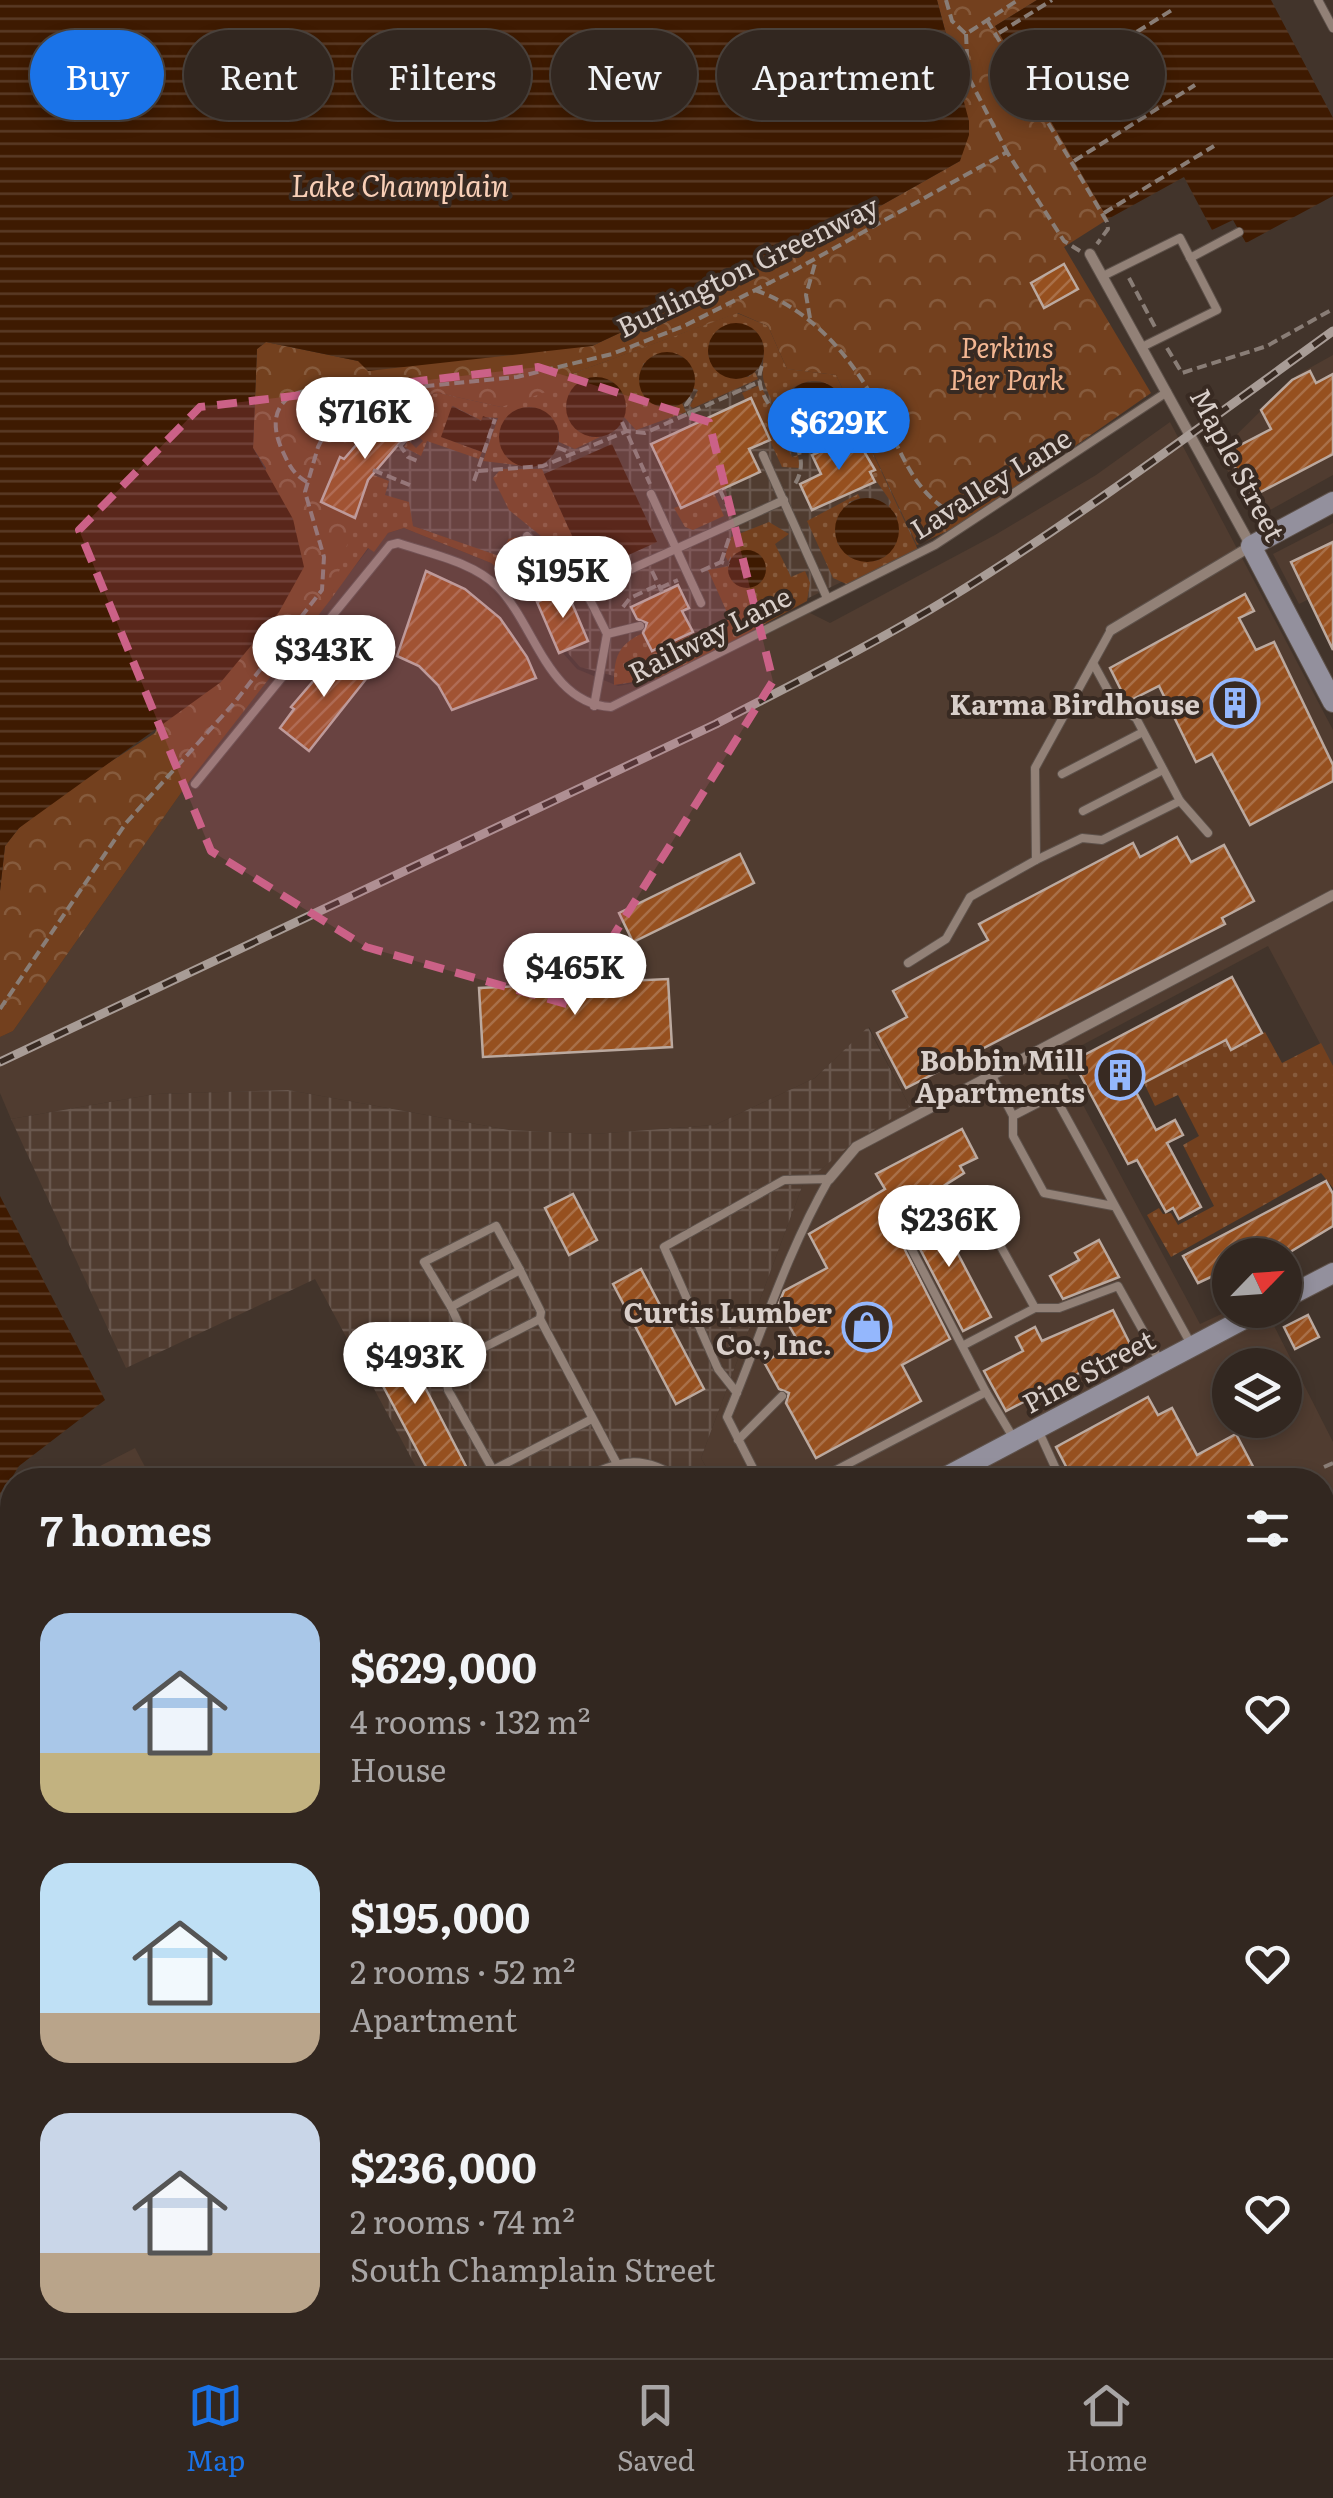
<!DOCTYPE html>
<html lang="en">
<head>
<meta charset="utf-8">
<style>
  body { margin:0; font-family:Literata,serif; background:#3a2f29; color:#f1f3f6; height:100vh; display:flex; flex-direction:column; font-size:38px; white-space:nowrap }
  * { box-sizing:border-box; margin:0 }
  p { font-size:32px; color:#a8a5a5 }
  .icon { flex:none; width:55px; height:55px; fill:none; stroke:currentColor; stroke-width:2; stroke-linecap:round; stroke-linejoin:round }
  .map { position:relative; flex:1; overflow:hidden }
  .drawer { position:absolute; left:0px; top:1468px; width:1335px; height:892px; display:flex; flex-direction:column; background:#322720; border-radius:40px 40px 0 0; box-shadow:0 5px 15px #0003,0 0 0 2px #4d443e }
  .drawer>* { flex:none }
  .banner { position:absolute; left:30px; top:30px; width:1275px; height:90px; display:flex; gap:20px }
  .needle { width:65px; rotate:65deg }
  .buttons { position:absolute; left:1212px; top:1238px; display:grid; gap:20px }
  .buttons a { display:grid; place-items:center; width:90px; height:90px; border-radius:50%; background:#322720; box-shadow:0 5px 15px #0003,0 0 0 2px #4d443e; font-size:50px }
  .price { position:absolute; translate:-50% -85px; padding:0 22px; border-radius:35px; background:#fff; color:#222; font-size:32px; line-height:65px; filter:drop-shadow(0 2px 5px #0008) }
  .price::after { content:''; position:absolute; left:50%; top:60px; width:30px; height:22px; margin-left:-15px; background:inherit; clip-path:polygon(0 0,100% 0,50% 100%) }
  .price.current { background:#1a73e8; color:#fff }
  ul { padding:0; list-style:none }
  li { display:flex; align-items:center; gap:30px; height:250px; padding:0 40px }
  li span { display:grid; place-items:center; flex:none; width:280px; height:200px; border-radius:30px; color:#555 }
  li>.icon { margin-inline-start:auto }
  span .icon { width:120px; height:120px; fill:#fffc; stroke-width:1 }
  li b { font-size:42px }
  h2 { display:flex; justify-content:space-between; align-items:center; height:120px; padding:0 40px; font-size:42px }
  .tag { padding:0 35px; border-radius:45px; background:#322720; box-shadow:0 5px 15px #0003,0 0 0 2px #4d443e; font-size:35px; line-height:90px }
  .tag.current { background:#1a73e8; color:#fff }
  .dock { display:flex; justify-content:space-around; align-items:center; height:140px; border-top:2px solid #4d443e; background:#322720; font-size:28px; color:#a8a5a5 }
  .dock a { display:grid; justify-items:center; gap:5px }
  .dock .current { color:#1a73e8 }
  .map>svg:first-child { display:block }
  .built { fill:#503c30; fill-rule:evenodd }
  .industrial { fill:url(#industrial-grid) }
  .grass { fill:url(#grass-dots) }
  .forest { fill:url(#forest-crowns) }
  .water { fill:url(#water-rules) }
  .building { fill:url(#building-hatch); stroke:#bba99f; stroke-width:2.5 }
  .lines { fill:none; stroke-linecap:round; stroke-linejoin:round }
  .lane-casing { stroke:#5d514a; stroke-width:10 }
  .street-casing { stroke:#5d514a; stroke-width:12 }
  .secondary-casing { stroke:#5d514a; stroke-width:22 }
  .path { stroke:#897d76; stroke-width:4; stroke-dasharray:10 5; stroke-linecap:butt }
  .lane { stroke:#928177; stroke-width:8 }
  .street { stroke:#928177; stroke-width:10 }
  .secondary { stroke:#93909d; stroke-width:20 }
  .rail-casing { stroke:#a89c96; stroke-width:9 }
  .rail { stroke:#382a22; stroke-width:5; stroke-dasharray:15; stroke-linecap:butt }
  .marked { fill:#cb6187; fill-opacity:0.2; stroke:#cb6187; stroke-width:8; stroke-dasharray:20 12; stroke-linejoin:round }
  .labels { text-anchor:middle; dominant-baseline:central; stroke-width:8; stroke-linejoin:round; paint-order:stroke }
  .street-label { font-size:28px; fill:#d9cfca; stroke:#382a22 }
  .park-label { font-size:28px; font-style:italic; fill:#f2b692; stroke:#382a22 }
  .poi-label { font-size:28px; font-weight:bold; fill:#d9cfca; stroke:#382a22; text-anchor:end }
  .water-label { font-size:30px; font-style:italic; fill:#f8cfb7; stroke:#382a22 }
</style>
</head>
<body>
<div class="map">
<svg width="1333" height="2358" viewBox="0 0 1333 2358">
  <defs>
    <pattern id="industrial-grid" width="8" height="8" patternUnits="userSpaceOnUse" patternTransform="scale(2.5)"><rect width="8" height="8" fill="#503c30"/><path d="M0 4h8M4 0v8" fill="none" stroke="#69574d"/></pattern>
    <pattern id="grass-dots" width="8" height="8" patternUnits="userSpaceOnUse" patternTransform="scale(2.5)"><rect width="8" height="8" fill="#73401e"/><path d="M2 2h.1M6 6h.1" fill="none" stroke="#865b3d" stroke-width="1.8" stroke-linecap="round"/></pattern>
    <pattern id="forest-crowns" width="20" height="18" patternUnits="userSpaceOnUse" patternTransform="scale(2.5)"><rect width="20" height="18" fill="#73401e"/><path d="M2 6a3 3 0 1 1 6 0M12 15a3 3 0 1 1 6 0" fill="none" stroke="#865b3d"/></pattern>
    <pattern id="water-rules" width="6" height="5" patternUnits="userSpaceOnUse" patternTransform="scale(2.5)"><rect width="6" height="5" fill="#3e1a01"/><path d="M0 2.5h6" fill="none" stroke="#593a25"/></pattern>
    <pattern id="building-hatch" width="6" height="6" patternUnits="userSpaceOnUse" patternTransform="scale(2.5)"><rect width="6" height="6" fill="#96501f"/><path d="M-1 1l2-2M0 6l6-6M5 7l2-2" fill="none" stroke="#a97049"/></pattern>
  </defs>
  <rect width="100%" height="100%" fill="#42342b"/>
  <g class="built">
    <path d="M1333,355V475L1254,519L1218,453L1297,375Z"/>
    <path d="M1170,422L1333,730V1068L1268,946L1058,1058L1200,1324L1230,1310H1266L1333,1442V1683L1323,1688L1322,1480H713L701,1458L803,1184L852,1143L910,1107L869,1027L815,1078L715,1125L594,1134L509,1130L288,1090L156,1094L11,1119L0,1093V1037L13,1031L188,783L369,548L388,533L404,528L491,563L537,602L562,652L577,669L618,686L667,677L800,608L830,623L995,535L1096,475ZM1230,1365H1285V1420H1230Z"/>
    <path d="M1333,523V587L1299,604L1273,554Z"/>
    <path d="M135,1448L152,1480H73Z"/>
    <path d="M12,1633V1919L0,1925V1639Z"/>
    <path d="M12,1986V2269L0,2275V1992Z"/>
  </g>
  <g class="industrial">
    <path d="M737,313L787,369L836,375L917,545L788,608L618,677L580,667L566,651L559,653L537,602L543,599L502,558L402,522L347,532L332,473L340,457L347,461L395,400L566,376Z"/>
    <path d="M868,1027L910,1107L853,1143L803,1184L701,1458L713,1480H423L315,1279L126,1368L11,1119L156,1094L288,1090L509,1130L594,1134L715,1125L815,1078Z"/>
  </g>
  <g class="grass">
    <path d="M737,313L768,326L787,369L836,375L919,552L853,587L833,578L807,521L858,494L860,498L849,502L837,542C847,558 860,564 879,560L897,517L889,506L891,502L870,472L875,469L855,437L841,442L851,417L846,414C843,384 816,372 791,389L782,418L785,427C778,412 769,397 764,382C758,361 777,334 739,324L713,335L708,354L748,377L755,372L758,379L693,408L690,406L698,390L693,388L692,368L644,363C637,379 639,393 653,404L682,403L686,412L636,430L624,417L623,394L590,437H600L575,449L559,442V432L531,407L512,412L515,463L524,466L483,461L498,418L483,417L482,421L453,406L442,437L482,452L479,459L427,441L421,456L404,447L408,440L416,448L423,441L415,433L433,422L428,398L419,404L422,419L414,426L391,405L395,400L439,393L501,407L566,376Z"/>
    <path d="M760,385L792,443L787,447L792,457L798,455L800,468L782,467L751,399L746,401L742,393Z"/>
    <path d="M501,469H542L589,572L618,560L619,564L589,575L509,510L493,478Z"/>
    <path d="M371,474L389,481L385,495L409,502L413,526L502,557L508,539L516,537L559,572L566,589L537,602L491,563L404,528L388,533L374,552L368,548L331,599L347,532Z"/>
    <path d="M714,493L724,516L693,530L685,527L674,508Z"/>
    <path d="M769,522L789,534L775,544L791,577L805,571L810,583L807,601L667,677L614,685C614,658 617,645 643,633L652,651L730,619L708,570L729,566L730,579L731,556L728,561L725,556L731,537Z"/>
    <path d="M1265,1032L1282,1063L1321,1043L1333,1066V1188L1321,1173L1171,1257L1147,1215L1159,1208L1163,1214L1171,1213L1178,1225L1214,1206L1183,1145L1199,1136L1178,1095L1155,1106L1143,1081L1226,1040L1231,1050Z"/>
  </g>
  <g class="forest">
    <path d="M937,0H1037L995,26L1108,219L1064,247L1151,393L965,523L917,545L836,375L787,369L768,326L738,313L566,376L558,388L501,407L439,393L395,400L348,462L340,458L332,473L355,518L331,599L188,783L13,1031L0,1037V891L5,846L19,828L59,795L155,733L266,468L253,448L257,349L266,342L358,361L592,346L829,235L960,161L959,82Z"/>
    <path d="M1322,1863L1333,1878V2004L1323,2010Z"/>
  </g>
  <g class="water">
    <path d="M0,0H937L969,121V135L960,161L829,235L592,346L368,371L358,361L266,342L257,349L253,448L293,519L304,567L279,612L221,682L19,828L5,846L0,891Z"/>
    <path d="M1037,0H1271L1333,118V196L1246,243L1233,220L1212,230L1184,177L1108,219L995,26Z"/>
    <circle cx="736" cy="351" r="28"/>
    <circle cx="667" cy="380" r="28"/>
    <circle cx="596" cy="407" r="30"/>
    <circle cx="814" cy="413" r="32"/>
    <path d="M452,406L481,421L483,416L493,420L482,452L441,437Z"/>
    <circle cx="529" cy="437" r="30"/>
    <path d="M612,444L657,542L589,573L544,474Z"/>
    <circle cx="867" cy="530" r="32"/>
    <circle cx="747" cy="569" r="19"/>
    <path d="M0,1196L105,1400L19,1466L0,1497Z"/>
  </g>
  <g class="building">
    <path d="M1064,264L1078,289L1044,308L1031,283Z"/>
    <path d="M1310,371L1316,383L1333,374V454L1251,497L1227,452L1271,429L1261,410L1292,380Z"/>
    <path d="M751,398L770,440L749,449L760,472L681,508L651,444Z"/>
    <path d="M391,405L414,426L368,480L355,518L321,502L340,457L344,459Z"/>
    <path d="M855,436L875,470L870,472L875,482L812,510L800,484L821,474L812,455Z"/>
    <path d="M1333,542V650L1291,562Z"/>
    <path d="M426,571L465,589L500,618L527,657L536,678L452,710L438,685L419,666L397,656Z"/>
    <path d="M678,585L689,608L682,611L693,632L652,651L643,633L647,623L637,619L631,607Z"/>
    <path d="M566,589L588,641L559,653L537,602Z"/>
    <path d="M1245,594L1254,611L1239,618L1256,650L1274,642L1333,765V781L1250,825L1212,754L1196,762L1159,686L1127,702L1110,668Z"/>
    <path d="M340,650L370,674L309,751L280,728L294,709L291,707Z"/>
    <path d="M1177,837L1191,862L1224,845L1254,901L1222,918L1225,924L906,1088L877,1033L907,1017L893,991L988,940L979,924L1133,843L1140,857Z"/>
    <path d="M740,854L754,883L633,942L619,913Z"/>
    <path d="M1232,977L1262,1033L1231,1050L1226,1040L1134,1088L1156,1130L1175,1120L1183,1135L1167,1143L1201,1207L1179,1219L1173,1208L1166,1212L1137,1160L1128,1164L1073,1061Z"/>
    <path d="M668,979L672,1047L483,1057L479,988Z"/>
    <path d="M962,1129L977,1158L960,1166L964,1173L890,1220L950,1339L902,1365L921,1401L816,1458L786,1403L789,1393L779,1389L764,1362L799,1343L778,1306L784,1291L827,1268L809,1234L885,1189L876,1174Z"/>
    <path d="M1326,1181L1333,1194V1226L1285,1255H1230V1268L1198,1283L1183,1256Z"/>
    <path d="M573,1194L597,1240L569,1255L545,1208Z"/>
    <path d="M935,1210L991,1317L963,1331L907,1224Z"/>
    <path d="M1099,1240L1119,1277L1063,1299L1050,1276L1079,1260L1075,1253Z"/>
    <path d="M641,1269L704,1389L676,1404L613,1284Z"/>
    <path d="M1113,1310L1131,1346L1006,1411L984,1371L1023,1351L1016,1337L1035,1327L1042,1341Z"/>
    <path d="M1308,1315L1319,1337L1295,1349L1284,1327Z"/>
    <path d="M392,1325L402,1343L473,1480H433L374,1369L377,1367L362,1343Z"/>
    <path d="M1148,1397L1158,1415L1172,1408L1197,1455L1236,1434L1260,1480H1085L1081,1473L1072,1478L1056,1447Z"/>
  </g>
  <g class="lines">
    <g class="lane-casing">
      <g id="lane">
        <path d="M1318,0L1333,28"/>
        <path d="M1190,258L1239,232"/>
        <path d="M1103,276L1180,238L1217,310L1144,346"/>
        <path d="M763,455L827,598"/>
        <path d="M651,494L701,603"/>
        <path d="M527,536L585,590L607,634L594,706"/>
        <path d="M585,590L784,500"/>
        <path d="M607,634L640,626"/>
        <path d="M1062,774L1143,732"/>
        <path d="M195,784L390,545L398,543C431,554 473,562 498,587C536,627 548,703 611,707L935,545L1167,392"/>
        <path d="M1180,801L1208,833"/>
        <path d="M1083,811L1163,770"/>
        <path d="M1036,860L1082,838L1102,840L1180,801L1136,718L1117,707L1093,663"/>
        <path d="M908,963L946,939L970,897L1036,860L1035,768L1111,630"/>
        <path d="M991,1074L1013,1116"/>
        <path d="M1113,1206L1044,1193L1013,1136V1116L1054,1095L1192,1346"/>
        <path d="M451,1307L424,1262L496,1226L520,1270"/>
        <path d="M964,1345L1035,1308"/>
        <path d="M472,1353L451,1307L520,1270L541,1312L540,1319"/>
        <path d="M986,1392L897,1221L953,1192L975,1200L1035,1308H1059L1118,1286L1161,1363"/>
        <path d="M737,1393L718,1369L664,1247L784,1180L829,1179C785,1256 761,1336 727,1417L759,1480"/>
        <path d="M1039,1432L1060,1478"/>
        <path d="M738,1440L782,1396"/>
        <path d="M493,1470L448,1390L445,1367L540,1319L616,1462"/>
        <path d="M498,1480L493,1470L592,1419"/>
        <path d="M580,1480C620,1460 642,1453 681,1480"/>
        <path d="M817,1480L986,1392L1014,1439"/>
        <path d="M0,1569L12,1592"/>
        <path d="M0,1613L12,1607"/>
        <path d="M0,1669L12,1662"/>
        <path d="M0,1841L12,1865"/>
        <path d="M0,2030L12,2053"/>
      </g>
    </g>
    <g class="street-casing">
      <g id="street">
        <path d="M1090,254L1251,546L1111,630"/>
        <path d="M829,1179L856,1147L1333,895"/>
        <path d="M1322,1822L1333,1837"/>
        <path d="M1322,2272L1333,2291"/>
        <path d="M661,2348L677,2358"/>
        <path d="M158,2358L178,2348"/>
        <path d="M1039,2358L1060,2348"/>
      </g>
    </g>
    <g class="secondary-casing">
      <g id="secondary">
        <path d="M1333,502L1251,546L1333,702"/>
        <path d="M1285,1298L1333,1273"/>
        <path d="M940,1480L1261,1310"/>
        <path d="M1322,1670L1333,1665"/>
        <path d="M0,1977L12,1970"/>
        <path d="M801,2358L807,2348"/>
      </g>
    </g>
    <g class="path">
      <path d="M946,0L952,21L966,34L1018,0"/>
      <path d="M987,20L1107,222L1108,229L1097,244"/>
      <path d="M999,33L1052,0"/>
      <path d="M966,34L968,76L1007,152"/>
      <path d="M1035,95L1172,10"/>
      <path d="M1074,161L1195,85"/>
      <path d="M1104,213L1214,146"/>
      <path d="M1129,278L1155,327"/>
      <path d="M755,290C812,310 851,356 879,409C901,449 913,497 959,516"/>
      <path d="M810,318L806,295L816,260"/>
      <path d="M1167,348L1182,373L1267,346L1333,309"/>
      <path d="M762,366C744,407 826,440 793,487"/>
      <path d="M691,398L686,405L694,424"/>
      <path d="M622,422L650,484"/>
      <path d="M399,444L408,457L420,462"/>
      <path d="M401,445L422,422L431,421"/>
      <path d="M557,447L571,453"/>
      <path d="M800,449L831,443L845,426"/>
      <path d="M373,470L412,486"/>
      <path d="M478,471L543,466L627,431L645,433L761,381"/>
      <path d="M474,481L495,419"/>
      <path d="M307,482C294,475 289,465 283,452C255,393 313,377 358,399"/>
      <path d="M720,490L729,510"/>
      <path d="M721,562L729,538"/>
      <path d="M652,571L662,592"/>
      <path d="M701,571L721,562L729,565"/>
      <path d="M660,588L678,580"/>
      <path d="M623,607L630,598L658,585"/>
      <path d="M0,1009L126,823L235,702L322,590L324,557L305,492L318,447L329,425L346,407L366,392L517,377L612,354L684,326L795,270L1007,152L1064,241L1080,251"/>
      <path d="M1324,1467L1333,1463"/>
      <path d="M1322,1962L1333,1961"/>
    </g>
    <use href="#lane" class="lane"/>
    <use href="#street" class="street"/>
    <use href="#secondary" class="secondary"/>
    <g class="rail-casing">
      <path id="rail" d="M0,1062L716,724C795,683 876,643 951,597C1083,515 1207,422 1333,331"/>
    </g>
    <use href="#rail" class="rail"/>
  </g>
  <path class="marked" d="M538,367L709,422L773,681L570,1005L366,947L211,851L79,530L200,407Z"/>
  <defs>
    <g id="building-ring" transform="scale(2.5)"><circle r="9.5" fill="#382a22" stroke="#94b7fd" stroke-width="1.5"/><path d="M-4-6H4V6H1V3H-1V6H-4ZM-2.5-4.3h1.7v1.8h-1.7ZM.8-4.3h1.7v1.8H.8ZM-2.5-1h1.7V.8h-1.7ZM.8-1h1.7V.8H.8Z" fill="#94b7fd"/></g>
    <g id="shop-ring" transform="scale(2.5)"><circle r="9.5" fill="#382a22" stroke="#94b7fd" stroke-width="1.5"/><path d="M-5-2.5h2.3a2.7 3.5 0 0 1 5.4 0H5L5.5 6h-11ZM-1.5-2.5h3a1.5 2.3 0 0 0-3 0Z" fill="#94b7fd"/></g>
  </defs>
  <g fill-rule="evenodd">
    <use href="#building-ring" x="1235" y="703"/>
    <use href="#building-ring" x="1120" y="1075"/>
    <use href="#shop-ring" x="867" y="1327"/>
  </g>
  <g class="labels">
    <g class="street-label">
      <text transform="translate(747 265) rotate(-26)">Burlington Greenway</text>
      <text transform="translate(1239 464) rotate(62)">Maple Street</text>
      <text transform="translate(990 482) rotate(-32)">Lavalley Lane</text>
      <text transform="translate(709 633) rotate(-27)">Railway Lane</text>
      <text transform="translate(1088 1370) rotate(-28)">Pine Street</text>
    </g>
    <g class="park-label">
      <text x="1007" y="346">Perkins<tspan x="1007" dy="32">Pier Park</tspan></text>
    </g>
    <g class="poi-label">
      <text x="1200" y="703">Karma Birdhouse</text>
      <text x="1085" y="1059">Bobbin Mill<tspan x="1085" dy="32">Apartments</tspan></text>
      <text x="832" y="1311">Curtis Lumber<tspan x="832" dy="32">Co., Inc.</tspan></text>
    </g>
    <g class="water-label">
      <text x="400" y="184">Lake Champlain</text>
    </g>
  </g>
</svg>
<div class="buttons">
<a><svg class="needle" viewBox="-14 -14 28 28"><path d="M0-13l5 13h-10z" fill="#e53935"/><path d="M0 13l5-13h-10z" fill="#a8a5a5"/></svg></a>
<a><svg class="icon" aria-label="layers" viewBox="0 0 24 24"><path d="M12 4l9 5-9 5-9-5zM3 14l9 5 9-5"/></svg></a>
</div>
<b class="price" style="left:365px;top:462px">$716K</b>
<b class="price current" style="left:839px;top:473px">$629K</b>
<b class="price" style="left:563px;top:621px">$195K</b>
<b class="price" style="left:324px;top:700px">$343K</b>
<b class="price" style="left:575px;top:1018px">$465K</b>
<b class="price" style="left:949px;top:1270px">$236K</b>
<b class="price" style="left:415px;top:1407px">$493K</b>
<div class="banner">
<a class="tag current">Buy</a>
<a class="tag">Rent</a>
<a class="tag">Filters</a>
<a class="tag">New</a>
<a class="tag">Apartment</a>
<a class="tag">House</a>
</div>
<section class="drawer">
<h2>7 homes<svg class="icon" aria-label="filters" viewBox="0 0 24 24"><path d="M4 7h16M4 17h16"/><circle cx="9" cy="7" r="2"/><circle cx="15" cy="17" r="2"/></svg></h2>
<ul>
<li><span style="background:linear-gradient(#a9c7e8 70%,#c2b280 0)"><svg class="icon" aria-label="home" viewBox="0 0 24 24"><path d="M3 11l9-7 9 7M6 9v11h12V9"/></svg></span><div><b>$629,000</b><p>4 rooms · 132 m²</p><p>House</p></div><svg class="icon" aria-label="heart" viewBox="0 0 24 24"><path d="M12 20l-8-8c-3-5 5-10 8-4 3-6 11-1 8 4z"/></svg></li>
<li><span style="background:linear-gradient(#bfe0f5 75%,#b9a48a 0)"><svg class="icon" aria-label="home" viewBox="0 0 24 24"><path d="M3 11l9-7 9 7M6 9v11h12V9"/></svg></span><div><b>$195,000</b><p>2 rooms · 52 m²</p><p>Apartment</p></div><svg class="icon" aria-label="heart" viewBox="0 0 24 24"><path d="M12 20l-8-8c-3-5 5-10 8-4 3-6 11-1 8 4z"/></svg></li>
<li><span style="background:linear-gradient(#c9d6e8 70%,#b9a48a 0)"><svg class="icon" aria-label="home" viewBox="0 0 24 24"><path d="M3 11l9-7 9 7M6 9v11h12V9"/></svg></span><div><b>$236,000</b><p>2 rooms · 74 m²</p><p>South Champlain Street</p></div><svg class="icon" aria-label="heart" viewBox="0 0 24 24"><path d="M12 20l-8-8c-3-5 5-10 8-4 3-6 11-1 8 4z"/></svg></li>
</ul>
</section>
</div>
<nav class="dock">
<a class="current"><svg class="icon" aria-label="map" viewBox="0 0 24 24"><path d="M3 6l6-2 6 2 6-2v14l-6 2-6-2-6 2zM9 4v14M15 6v14"/></svg>Map</a>
<a><svg class="icon" aria-label="saved" viewBox="0 0 24 24"><path d="M7 4h10v16l-5-4-5 4z"/></svg>Saved</a>
<a><svg class="icon" aria-label="home" viewBox="0 0 24 24"><path d="M3 11l9-7 9 7M6 9v11h12V9"/></svg>Home</a>
</nav>
</body>
</html>
